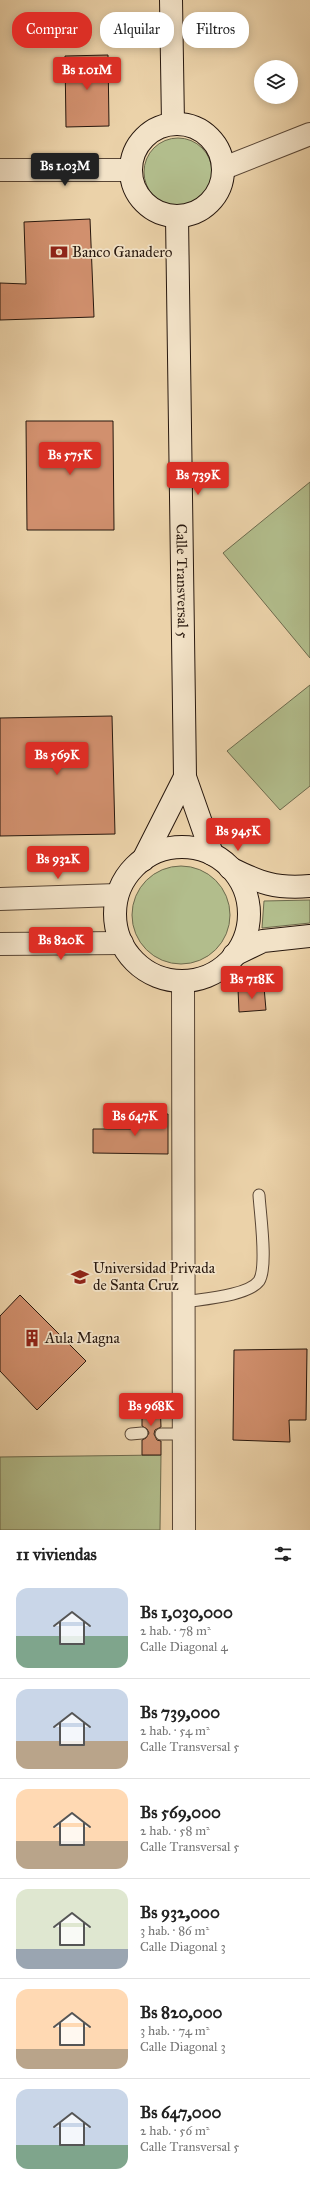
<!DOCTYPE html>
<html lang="es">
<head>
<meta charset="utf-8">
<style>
  body { margin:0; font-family:"IM FELL Great Primer",serif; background:#f6f6f6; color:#222; height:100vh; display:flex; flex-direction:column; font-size:15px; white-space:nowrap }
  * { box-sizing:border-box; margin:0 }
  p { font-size:13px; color:#767676 }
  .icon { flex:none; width:22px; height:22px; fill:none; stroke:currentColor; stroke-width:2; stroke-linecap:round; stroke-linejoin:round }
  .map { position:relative; height:1530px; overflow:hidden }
  .details { display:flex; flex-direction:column; background:#fff; flex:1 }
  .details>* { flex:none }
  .banner { position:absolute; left:12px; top:12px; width:286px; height:36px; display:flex; gap:8px }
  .tools { position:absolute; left:254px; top:60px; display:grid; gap:8px }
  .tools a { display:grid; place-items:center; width:44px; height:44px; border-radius:50%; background:#fff; box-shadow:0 2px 10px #0003; font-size:20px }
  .price { position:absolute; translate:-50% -34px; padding:0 9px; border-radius:4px; background:#d93025; color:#fff; font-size:13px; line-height:26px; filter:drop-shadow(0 1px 2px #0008) }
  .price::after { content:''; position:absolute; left:50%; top:24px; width:12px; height:9px; margin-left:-6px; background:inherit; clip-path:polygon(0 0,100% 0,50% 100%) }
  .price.active { background:#222; color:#fff }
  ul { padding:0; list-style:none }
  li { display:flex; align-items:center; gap:12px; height:100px; padding:0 16px }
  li+li { border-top:1px solid #e0e0e0 }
  li span { display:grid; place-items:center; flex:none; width:112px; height:80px; border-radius:12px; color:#555 }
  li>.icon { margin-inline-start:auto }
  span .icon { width:48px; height:48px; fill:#fffc; stroke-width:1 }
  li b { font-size:17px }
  h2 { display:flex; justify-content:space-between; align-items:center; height:48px; padding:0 16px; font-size:17px }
  .chip { padding:0 14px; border-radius:16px; background:#fff; box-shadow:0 2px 10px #0003; font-size:14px; line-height:36px }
  .chip.active { background:#d93025; color:#fff }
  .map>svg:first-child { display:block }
  .green { fill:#b2bd8c; stroke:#6d6a4d }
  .building { fill:#d1906e; stroke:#28180e }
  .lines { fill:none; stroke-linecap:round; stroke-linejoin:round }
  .service-casing { stroke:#594635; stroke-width:13 }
  .minor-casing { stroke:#594635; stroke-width:24 }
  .tertiary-casing { stroke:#594635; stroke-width:24 }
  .secondary-casing { stroke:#28180e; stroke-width:24 }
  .service { stroke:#f2e2c7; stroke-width:11 }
  .minor { stroke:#f2e2c7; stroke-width:22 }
  .tertiary { stroke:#f2e2c7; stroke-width:22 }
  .secondary { stroke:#f2e2c7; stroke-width:22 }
  .labels { text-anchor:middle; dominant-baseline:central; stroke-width:3.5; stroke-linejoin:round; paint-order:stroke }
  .poi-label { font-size:15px; fill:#28180e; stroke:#f2e2c7; text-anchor:start }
  .street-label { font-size:15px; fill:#28180e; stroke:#f2e2c7 }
</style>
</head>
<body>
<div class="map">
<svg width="310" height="1530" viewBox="0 0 310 1530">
  <rect width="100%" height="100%" fill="#ebd2a9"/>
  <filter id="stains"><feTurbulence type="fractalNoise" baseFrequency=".005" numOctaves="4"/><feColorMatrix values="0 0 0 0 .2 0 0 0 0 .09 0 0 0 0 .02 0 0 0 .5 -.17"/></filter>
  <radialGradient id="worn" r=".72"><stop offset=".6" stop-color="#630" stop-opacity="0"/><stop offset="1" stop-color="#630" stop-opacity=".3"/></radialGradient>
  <g class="green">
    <circle cx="178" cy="172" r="34"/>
    <path d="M310,482V658L223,553Z"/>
    <path d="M310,685V786L280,810L227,751Z"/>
    <circle cx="181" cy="915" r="49"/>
    <path d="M310,900V923L262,928L264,901Z"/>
    <path d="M161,1455L160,1530H0V1457Z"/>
  </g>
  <g class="building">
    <path d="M108,55L109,126L66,127L65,56Z"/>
    <path d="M90,219L94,317L0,320V283L26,284L24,222Z"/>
    <path d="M26,421H113L114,530H27Z"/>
    <path d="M112,716L115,834L0,836V718Z"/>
    <path d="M264,987L266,1010L239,1012L238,989Z"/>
    <path d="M137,1114H168V1154L93,1153V1129H135Z"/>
    <path d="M20,1295L86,1361L37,1410L0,1371V1316Z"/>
    <path d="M307,1349L306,1420H289L290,1442L233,1440L234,1350Z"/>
    <path d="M142,1400H160L161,1427L155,1430L154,1434L157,1440L161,1441V1455H142V1440L146,1438L149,1433L147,1429L142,1426Z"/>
  </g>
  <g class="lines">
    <g class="service-casing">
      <g id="service">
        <path d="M184,1302C201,1299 248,1296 259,1281C268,1267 260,1213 259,1195"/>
        <path d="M131,1434L142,1433"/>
        <path d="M161,1434H184"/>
      </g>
    </g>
    <g class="minor-casing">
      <g id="minor">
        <path d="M224,168L310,134"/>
        <path d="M0,170H131"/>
      </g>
    </g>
    <g class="tertiary-casing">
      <g id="tertiary">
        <path d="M0,899L117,895"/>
        <path d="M0,944L122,943"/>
        <path d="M183,981L184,1530"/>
      </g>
    </g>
    <g class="secondary-casing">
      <g id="secondary">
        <path d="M171,0L173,123"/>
        <circle cx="177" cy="170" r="46"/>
        <path id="s1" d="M177,217L185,777L212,854"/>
        <circle cx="182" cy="914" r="67"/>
        <path d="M143,860L185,777"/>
        <path d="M230,868C260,883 276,889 310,886"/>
        <path d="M234,955L263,941L310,936"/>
      </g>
    </g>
    <use href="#service" class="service"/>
    <use href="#minor" class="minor"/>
    <use href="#tertiary" class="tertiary"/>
    <use href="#secondary" class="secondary"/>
  </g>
  <defs>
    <g id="bank-bare" transform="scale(1.38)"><path d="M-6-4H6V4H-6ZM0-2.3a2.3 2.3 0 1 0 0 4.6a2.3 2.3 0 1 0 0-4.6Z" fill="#8f2418" stroke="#f2e2c7" stroke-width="2.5" paint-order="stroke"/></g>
    <g id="university-bare" transform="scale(1.38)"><path d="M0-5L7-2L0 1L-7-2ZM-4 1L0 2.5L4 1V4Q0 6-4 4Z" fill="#8f2418" stroke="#f2e2c7" stroke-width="2.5" paint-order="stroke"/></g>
    <g id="building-bare" transform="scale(1.38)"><path d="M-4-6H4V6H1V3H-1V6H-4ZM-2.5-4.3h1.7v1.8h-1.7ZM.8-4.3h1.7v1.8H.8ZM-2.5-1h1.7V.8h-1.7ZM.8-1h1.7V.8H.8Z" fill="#8f2418" stroke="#f2e2c7" stroke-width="2.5" paint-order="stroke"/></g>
  </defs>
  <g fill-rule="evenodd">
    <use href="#bank-bare" x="59" y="252"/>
    <use href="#university-bare" x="80" y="1277"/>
    <use href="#building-bare" x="32" y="1338"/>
  </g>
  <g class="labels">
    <g class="poi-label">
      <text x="72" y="252">Banco Ganadero</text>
      <text x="93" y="1268">Universidad Privada<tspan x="93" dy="17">de Santa Cruz</tspan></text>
      <text x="45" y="1338">Aula Magna</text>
    </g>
    <g class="street-label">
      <text stroke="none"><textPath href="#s1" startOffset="364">Calle Transversal 5</textPath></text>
    </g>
  </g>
  <rect width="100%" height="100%" filter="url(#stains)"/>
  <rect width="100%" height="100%" fill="url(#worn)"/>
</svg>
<div class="tools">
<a><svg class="icon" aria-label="layers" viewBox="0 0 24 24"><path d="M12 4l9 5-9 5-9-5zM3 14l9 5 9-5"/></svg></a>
</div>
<b class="price" style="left:87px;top:91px">Bs 1.01M</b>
<b class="price active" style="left:65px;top:187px">Bs 1.03M</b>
<b class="price" style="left:70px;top:476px">Bs 575K</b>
<b class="price" style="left:198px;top:496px">Bs 739K</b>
<b class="price" style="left:57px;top:776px">Bs 569K</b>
<b class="price" style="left:238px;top:852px">Bs 945K</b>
<b class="price" style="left:58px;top:880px">Bs 932K</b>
<b class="price" style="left:61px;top:961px">Bs 820K</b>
<b class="price" style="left:252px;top:1000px">Bs 718K</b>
<b class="price" style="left:135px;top:1137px">Bs 647K</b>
<b class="price" style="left:151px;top:1427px">Bs 968K</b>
<div class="banner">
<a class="chip active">Comprar</a>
<a class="chip">Alquilar</a>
<a class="chip">Filtros</a>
</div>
</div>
<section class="details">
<h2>11 viviendas<svg class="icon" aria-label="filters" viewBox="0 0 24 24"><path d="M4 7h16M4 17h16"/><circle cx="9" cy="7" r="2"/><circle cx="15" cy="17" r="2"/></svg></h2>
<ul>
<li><span style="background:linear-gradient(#c9d6e8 60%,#7fa58c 0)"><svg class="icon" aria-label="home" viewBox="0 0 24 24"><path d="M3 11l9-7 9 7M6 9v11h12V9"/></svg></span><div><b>Bs 1,030,000</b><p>2 hab. · 78 m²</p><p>Calle Diagonal 4</p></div></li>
<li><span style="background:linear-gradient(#c9d6e8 65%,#b9a48a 0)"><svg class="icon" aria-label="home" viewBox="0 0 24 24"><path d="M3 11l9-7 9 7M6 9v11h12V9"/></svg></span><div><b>Bs 739,000</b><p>2 hab. · 54 m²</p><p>Calle Transversal 5</p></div></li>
<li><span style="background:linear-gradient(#ffd9b3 65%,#b9a48a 0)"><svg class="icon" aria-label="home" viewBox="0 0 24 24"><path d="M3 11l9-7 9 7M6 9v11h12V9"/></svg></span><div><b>Bs 569,000</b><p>2 hab. · 58 m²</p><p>Calle Transversal 5</p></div></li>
<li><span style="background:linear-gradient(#dfe7d0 75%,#9aa5b1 0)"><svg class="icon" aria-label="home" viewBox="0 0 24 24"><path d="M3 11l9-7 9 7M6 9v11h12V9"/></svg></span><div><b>Bs 932,000</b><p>3 hab. · 86 m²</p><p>Calle Diagonal 3</p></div></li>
<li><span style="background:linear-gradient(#ffd9b3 75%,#b9a48a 0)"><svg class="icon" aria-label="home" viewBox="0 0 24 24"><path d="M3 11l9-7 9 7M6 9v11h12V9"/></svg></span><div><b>Bs 820,000</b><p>3 hab. · 74 m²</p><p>Calle Diagonal 3</p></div></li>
<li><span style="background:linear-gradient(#c9d6e8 70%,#7fa58c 0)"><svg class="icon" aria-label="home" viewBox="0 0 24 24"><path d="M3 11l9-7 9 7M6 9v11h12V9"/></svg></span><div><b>Bs 647,000</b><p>2 hab. · 56 m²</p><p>Calle Transversal 5</p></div></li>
</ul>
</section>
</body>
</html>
